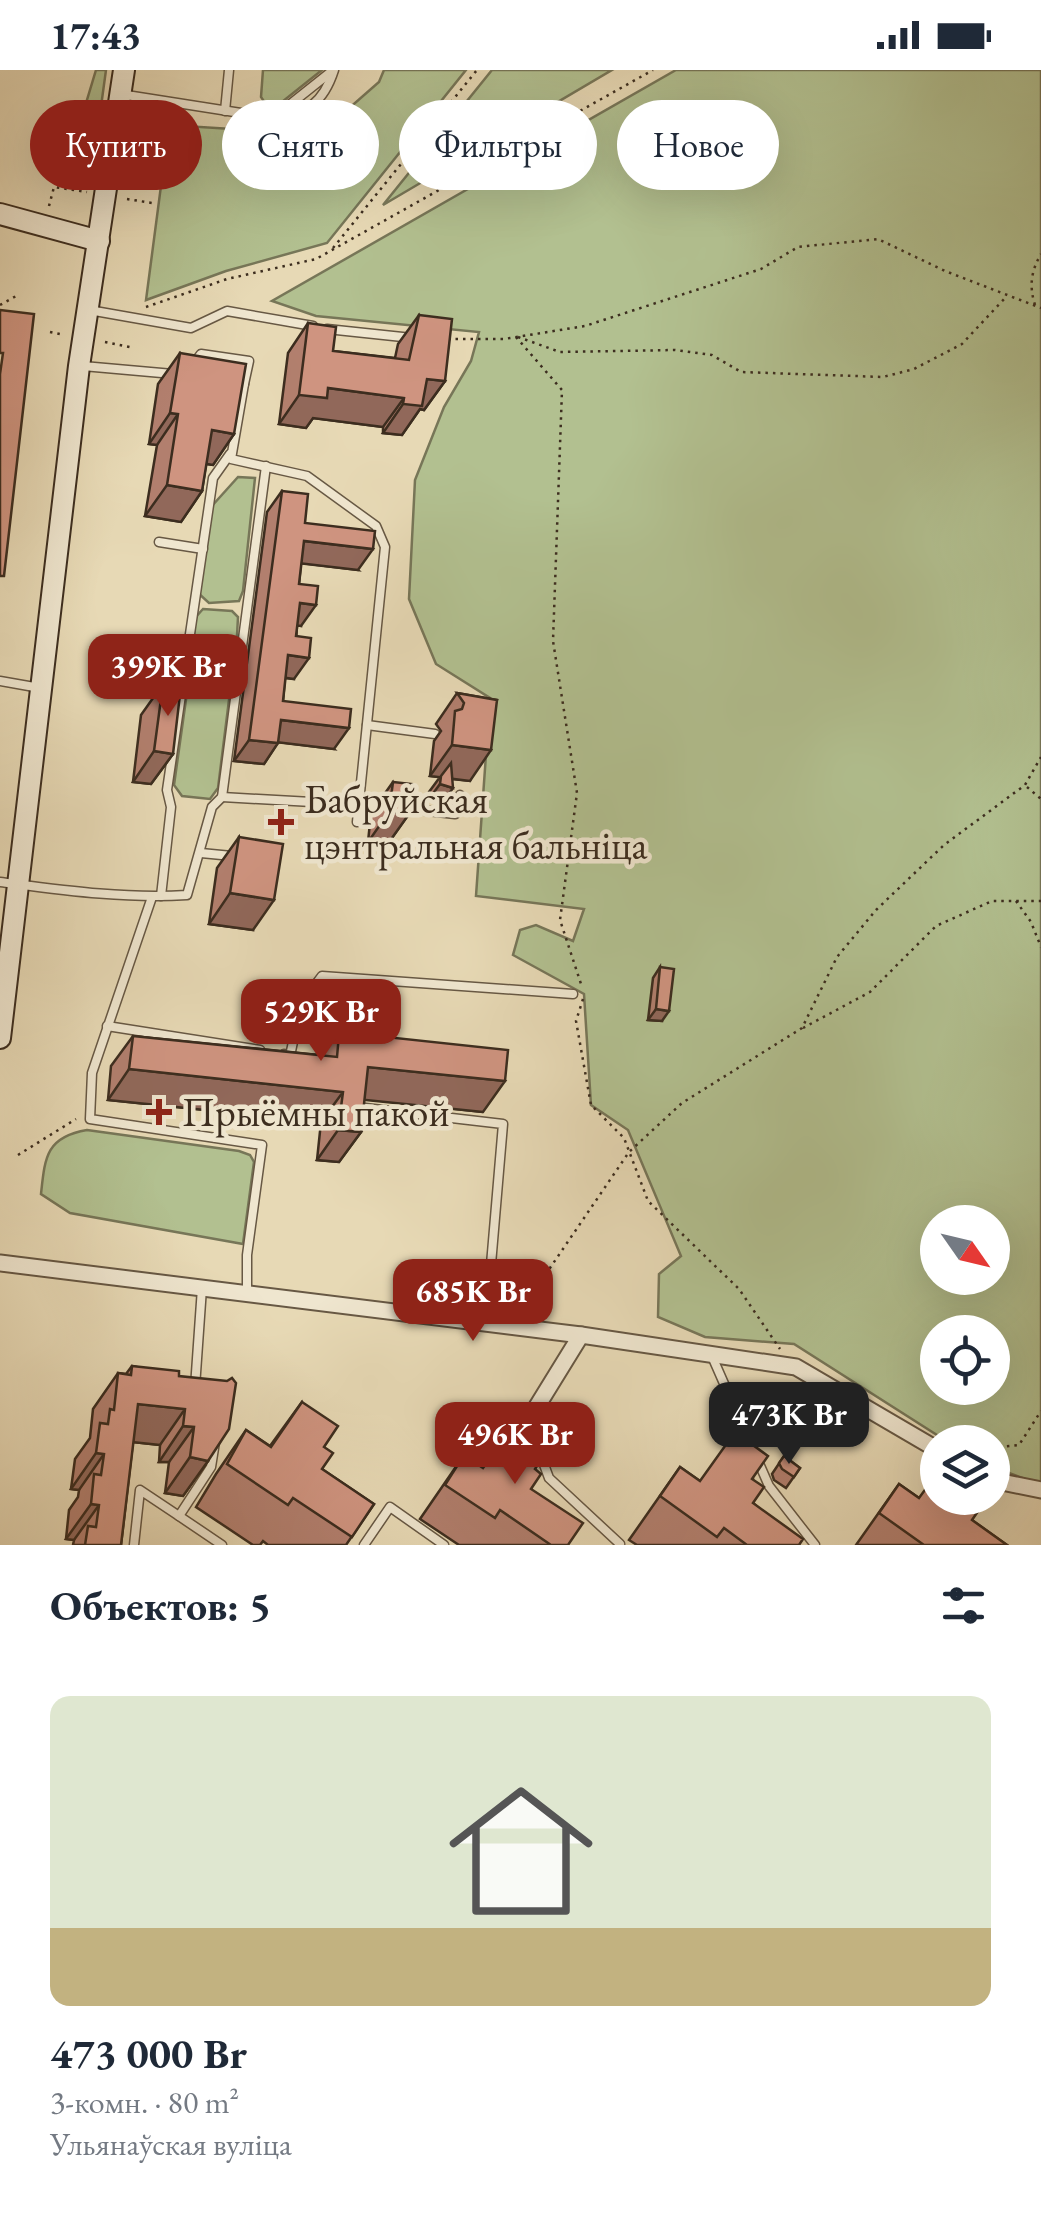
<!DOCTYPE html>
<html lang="ru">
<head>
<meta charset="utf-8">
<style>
  body { margin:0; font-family:"EB Garamond",serif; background:#f2f2f3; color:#1f2937; height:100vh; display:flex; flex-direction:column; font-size:38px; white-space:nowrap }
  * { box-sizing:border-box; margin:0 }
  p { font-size:32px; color:#747a83 }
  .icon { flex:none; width:55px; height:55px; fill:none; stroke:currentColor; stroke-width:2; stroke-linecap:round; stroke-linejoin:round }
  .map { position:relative; height:1475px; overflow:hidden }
  .side { display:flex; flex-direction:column; background:#fff; flex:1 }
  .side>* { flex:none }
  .guide { position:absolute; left:30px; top:30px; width:982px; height:90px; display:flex; gap:20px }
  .needle { width:65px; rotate:124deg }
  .buttons { position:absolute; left:920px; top:1135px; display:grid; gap:20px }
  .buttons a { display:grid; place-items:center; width:90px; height:90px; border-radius:50%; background:#fff; box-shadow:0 10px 40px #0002; font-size:50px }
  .price { position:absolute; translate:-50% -85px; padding:0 22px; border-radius:20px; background:#8f2418; color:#fff; font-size:32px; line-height:65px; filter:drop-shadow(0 2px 5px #0008) }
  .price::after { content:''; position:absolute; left:50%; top:60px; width:30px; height:22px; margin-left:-15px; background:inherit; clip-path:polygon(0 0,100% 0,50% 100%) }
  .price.selected { background:#222; color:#fff }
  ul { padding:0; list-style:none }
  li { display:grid; align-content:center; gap:20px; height:530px; padding:0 50px }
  li span { display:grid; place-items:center; height:310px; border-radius:20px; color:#555 }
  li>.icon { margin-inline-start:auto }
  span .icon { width:180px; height:180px; fill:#fffc; stroke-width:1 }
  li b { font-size:42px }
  h2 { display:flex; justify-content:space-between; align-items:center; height:120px; padding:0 50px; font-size:42px }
  .chip { padding:0 35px; border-radius:45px; background:#fff; box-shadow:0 10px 40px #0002; font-size:35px; line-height:90px }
  .chip.selected { background:#8f2418; color:#fff }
  .status { display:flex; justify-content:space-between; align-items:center; height:70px; padding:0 50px; background:#fff; direction:ltr }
  .status svg { height:28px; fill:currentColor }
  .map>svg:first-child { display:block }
  .green { fill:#b2c090; stroke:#777658; stroke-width:2.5; fill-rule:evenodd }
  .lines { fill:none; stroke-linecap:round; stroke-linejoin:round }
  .lane-casing { stroke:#675844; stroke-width:11 }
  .street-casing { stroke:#675844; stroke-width:19 }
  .secondary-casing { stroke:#3c2d1f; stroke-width:24 }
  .path { stroke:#3c2d1f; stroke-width:2.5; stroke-dasharray:2.5 5; stroke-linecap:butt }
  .lane { stroke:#efe6cf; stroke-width:8 }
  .street { stroke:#efe6cf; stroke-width:15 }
  .secondary { stroke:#efe6cf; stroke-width:20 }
  .wall { fill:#b27f6e; stroke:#3c2d1f; stroke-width:2.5 }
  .shaded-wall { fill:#91685a; stroke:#3c2d1f; stroke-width:2.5 }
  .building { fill:#cf9480; stroke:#3c2d1f; stroke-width:2.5 }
  .poi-dot { fill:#8f2418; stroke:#efe6cf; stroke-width:4 }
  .labels { text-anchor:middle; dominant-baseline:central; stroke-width:9; stroke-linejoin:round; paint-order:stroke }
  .poi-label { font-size:40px; fill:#3c2d1f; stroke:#efe6cf; text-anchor:start }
</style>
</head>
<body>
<div class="status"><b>17:43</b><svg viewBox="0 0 49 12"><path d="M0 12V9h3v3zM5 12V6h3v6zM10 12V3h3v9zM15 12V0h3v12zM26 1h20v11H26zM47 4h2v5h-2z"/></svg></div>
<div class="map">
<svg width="1041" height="1475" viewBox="0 0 1041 1475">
  <rect width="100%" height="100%" fill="#e7d9b5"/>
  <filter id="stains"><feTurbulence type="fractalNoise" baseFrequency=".002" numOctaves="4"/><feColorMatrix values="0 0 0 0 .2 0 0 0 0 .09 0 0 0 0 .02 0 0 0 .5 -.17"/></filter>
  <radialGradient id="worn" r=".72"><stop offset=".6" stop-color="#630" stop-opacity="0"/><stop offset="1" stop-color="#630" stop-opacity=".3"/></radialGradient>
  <g class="green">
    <path d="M96,0H106L90,117L62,113Z"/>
    <path d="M263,0H322L277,36L265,33L261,27Z"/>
    <path d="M384,0H466L327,173L226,201L146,230L169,55L281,62C299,61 313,51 330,55L379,12Z"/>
    <path d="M492,0H612L383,135Z"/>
    <path d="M676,0H1041V1415L993,1397L992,1372H948L794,1274L705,1267L658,1247L659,1204L681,1186L628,1060L591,1035L584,924L513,885L520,860L536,855L573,871L584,839L476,826L490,628L436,594L409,529L415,410L444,337L471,291L479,262L316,246L272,231ZM938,1152H992V1208H938ZM938,1262H992V1318H938Z"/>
    <path d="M238,407L255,408L243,521L239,531L209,533L197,522L211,437Z"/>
    <path d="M203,539L232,541L238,547L236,584L227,590L198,587L191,580L194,549Z"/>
    <path d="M196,597L228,598L232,606L218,718L210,729L182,726L174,715L189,608Z"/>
    <path d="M87,1060L239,1081L250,1085L254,1092L243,1174L70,1143L41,1124C45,1087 46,1067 87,1060Z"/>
  </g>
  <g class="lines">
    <g class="lane-casing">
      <g id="lane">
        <path d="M120,24L273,48C307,46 324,31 334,0"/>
        <path d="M225,41L229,0"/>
        <path d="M273,48L332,1"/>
        <path d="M89,240L191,258L227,241L313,256"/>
        <path d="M327,259L412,268"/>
        <path d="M195,292L201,284L249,291L244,314"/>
        <path d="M83,296L173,304"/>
        <path d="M237,313L244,314L231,389L307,406L376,456L385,477L357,752"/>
        <path d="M159,472L203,479"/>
        <path d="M0,611L40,618"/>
        <path d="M367,655L435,664"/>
        <path d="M222,727L383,736"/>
        <path d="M401,738L455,744L460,725"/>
        <path d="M201,783L232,786"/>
        <path d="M0,812C62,820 124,829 187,825L212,737L222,727L266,396"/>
        <path d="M161,826L171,737L167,720L213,408L230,384"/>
        <path d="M152,827L92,1003L90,1049L262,1075L247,1185V1223"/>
        <path d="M107,956L260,980"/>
        <path d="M284,984L290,986L301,934L322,906L573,924"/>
        <path d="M357,1037L503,1054L486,1253"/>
        <path d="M711,1284L769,1416L815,1475"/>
        <path d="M195,1317L202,1218"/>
        <path d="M215,1372L211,1397L179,1446L222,1475"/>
        <path d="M539,1381L549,1408L620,1474"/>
        <path d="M134,1475L140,1420L179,1446"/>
        <path d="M364,1475L390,1437L444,1475"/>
      </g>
    </g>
    <g class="street-casing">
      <g id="street">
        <path d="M0,1193L581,1265L796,1297L938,1380"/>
        <path d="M528,1351L581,1265"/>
        <path d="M992,1410L1041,1420"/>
      </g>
    </g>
    <g class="secondary-casing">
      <g id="secondary">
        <path d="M0,144L99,171"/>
        <path d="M0,968L79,296L124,0"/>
      </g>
    </g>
    <g class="path">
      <path d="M127,129L152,133"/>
      <path d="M49,136L54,117L87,122"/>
      <path d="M333,178L477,0"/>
      <path d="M0,235L18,225"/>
      <path d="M1035,235C1029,216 1031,201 1041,184"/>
      <path d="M146,237L227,209L316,189L653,0"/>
      <path d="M50,262L64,265"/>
      <path d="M516,267L562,320L553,571L577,723L560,850L582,917"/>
      <path d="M518,267L560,282L675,280L712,285L741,302L883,307L914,299L962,274L1005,228"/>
      <path d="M448,269H504L585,256L761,199L798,177L878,169L945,201L1041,238"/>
      <path d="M105,272L134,278"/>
      <path d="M1027,717L1041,729"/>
      <path d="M1016,831L1031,852L1041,877"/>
      <path d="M583,929L576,951L591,1035L624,1068L648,1131L739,1219L780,1279"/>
      <path d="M803,958L870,922L936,856L992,831H1041"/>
      <path d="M18,1085L76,1049"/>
      <path d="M520,1242L629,1082L682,1033L802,958L837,887L876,840L944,775L1025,715L1041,687"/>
      <path d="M992,1378L1019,1375L1041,1341"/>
    </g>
    <use href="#lane" class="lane"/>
    <use href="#street" class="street"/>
    <use href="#secondary" class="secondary"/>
  </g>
  <g class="wall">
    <path d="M419,245L445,311L424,340L420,339L402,365L383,363V357L313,348L306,358L279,354L288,283L308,253L333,281L395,288L398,274Z"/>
    <path d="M180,283L234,364L213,395L206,394L202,421L181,452L145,446L157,375L149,374L158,314Z"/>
    <path d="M282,421L305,453L358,500L301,493L299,514L301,556L297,555L294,609L285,608L283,631L334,679L278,672L264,694L234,691L267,442Z"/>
    <path d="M163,614L173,684L151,714L133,712L141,645Z"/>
    <path d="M457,623L497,630L470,711L452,709L442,734L429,729V722L440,707L430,706L434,671L441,661L436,654Z"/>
    <path d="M393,712L409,744L387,775L368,772L371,743Z"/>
    <path d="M239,767L253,860L209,854L217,798Z"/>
    <path d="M660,897L662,951L648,950L653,908Z"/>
    <path d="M340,953L367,965L483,1042L364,1029L361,1062L339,1092L317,1090L321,1052L108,1030L111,996L133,966L319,985Z"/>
    <path d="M132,1296L179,1306L208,1391L183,1426L165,1423L169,1392H159L160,1375L133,1372L121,1475H73L74,1470L66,1469L69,1440L78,1427L79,1420L71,1419L75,1389L90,1368L93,1339L118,1303L126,1304Z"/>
    <path d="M302,1332L324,1377L322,1399L374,1434L346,1475H268L263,1471L260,1475H253L196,1437L216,1404L246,1360L270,1376Z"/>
    <path d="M464,1385L483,1398L535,1399L531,1419L568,1475H459L420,1449Z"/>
    <path d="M784,1386L800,1398L786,1418L774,1410L772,1404Z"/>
    <path d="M680,1397L700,1411L753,1409V1433L799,1475H637L629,1470Z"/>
    <path d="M899,1414L919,1428L972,1450L1007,1475H856Z"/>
  </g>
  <g class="shaded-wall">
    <path d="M427,309L445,311L424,340L420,339L402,365L383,363L403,334Z"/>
    <path d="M328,318L404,328L383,357L313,348L306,358L279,354L299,325Z"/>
    <path d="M170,343L178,344L157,375L149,374Z"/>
    <path d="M212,360L234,364L213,395L190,391Z"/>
    <path d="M167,415L202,421L181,452L145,446Z"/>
    <path d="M304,471L373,479L358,500L289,492Z"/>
    <path d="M300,533L316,535L301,556L285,554Z"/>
    <path d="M288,585L309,588L294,609L273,606Z"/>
    <path d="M281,650L349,658L334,679L267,671Z"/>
    <path d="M249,670L278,673L264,694L234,691Z"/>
    <path d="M452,675L491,680L470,711L430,706Z"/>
    <path d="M154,681L173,684L151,714L133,712Z"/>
    <path d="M440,714L453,718L442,734L429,729Z"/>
    <path d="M389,742L409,744L387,775L368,772Z"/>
    <path d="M230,823L274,830L253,860L209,854Z"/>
    <path d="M656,939L669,941L662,951L648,950Z"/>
    <path d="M368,997L505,1011L483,1042L346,1028Z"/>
    <path d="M129,999L343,1022L321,1052L108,1030Z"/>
    <path d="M338,1060L361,1062L339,1092L317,1090Z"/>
    <path d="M138,1334L185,1339L160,1375L113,1370Z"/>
    <path d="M183,1356L194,1357L169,1392H159Z"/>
    <path d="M96,1383L104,1384L79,1420L71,1419Z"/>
    <path d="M190,1387L208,1391L183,1426L165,1423Z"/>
    <path d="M91,1434L99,1435L74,1470L66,1469Z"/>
  </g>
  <g class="building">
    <path d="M0,240L34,244L4,506H0V304L3,283H0Z"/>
    <path d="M419,245L452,249L445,311L427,309L422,336L403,334L404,328L328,318L327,328L299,325L308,253L336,257L333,281L409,290Z"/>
    <path d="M180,283L246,294L234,364L212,360L202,421L167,415L178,344L170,343Z"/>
    <path d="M282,421L308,424L305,453L375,461L373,479L304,471L299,514L318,516L316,535L300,533L296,566L311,568L309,588L288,585L283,631L351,639L349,658L281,650L278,673L249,670Z"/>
    <path d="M163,614L181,616L173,684L154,681Z"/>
    <path d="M457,623L497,630L491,680L452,675L455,641L462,639L464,633Z"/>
    <path d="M451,693L453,718L440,714L441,706Z"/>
    <path d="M393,712L412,714L409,744L389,742Z"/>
    <path d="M239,767L283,774L274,830L230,823Z"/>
    <path d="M660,897L674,899L669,941L656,939Z"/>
    <path d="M340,953L368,956L367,965L508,980L505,1011L368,997L361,1062L338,1060L343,1022L129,999L133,966L337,987Z"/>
    <path d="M132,1296L179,1301V1306L227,1311L232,1308L236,1313L229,1359L208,1391L190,1387L194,1357L183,1356L185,1339L138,1334L121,1475H85L88,1456L96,1457L99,1435L91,1434L94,1404L101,1405L104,1384L96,1383L100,1353L108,1354L110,1339L114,1340L118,1303L131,1305Z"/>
    <path d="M302,1332L338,1356L324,1377L333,1383L322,1399L374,1434L352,1467L293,1428L288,1435L227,1394L246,1360L271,1377Z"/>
    <path d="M518,1350L551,1374L535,1399L541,1404L531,1419L583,1453L568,1475H551L500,1440L495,1448L445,1415L464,1385L483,1398Z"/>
    <path d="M735,1362L768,1386L752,1409L764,1417L753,1433L803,1469L799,1475H747L724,1458L717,1467L660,1426L680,1397L700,1411Z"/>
    <path d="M784,1386L800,1398L794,1407L782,1399L779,1393Z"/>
    <path d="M938,1402V1428H974L983,1434L972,1450L1007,1475H924L879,1443L899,1414L919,1428Z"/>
  </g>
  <g class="poi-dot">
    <path d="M276 737h10v10h10v10h-10v10h-10v-10h-10v-10h10z"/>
    <path d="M154 1027h10v10h10v10h-10v10h-10v-10h-10v-10h10z"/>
  </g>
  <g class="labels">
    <g class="poi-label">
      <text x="304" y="729">Бабруйская<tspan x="304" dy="46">цэнтральная бальніца</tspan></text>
      <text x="182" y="1042">Прыёмны пакой</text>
    </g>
  </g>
  <rect width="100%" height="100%" filter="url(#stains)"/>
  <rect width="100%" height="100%" fill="url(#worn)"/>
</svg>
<div class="buttons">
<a><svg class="needle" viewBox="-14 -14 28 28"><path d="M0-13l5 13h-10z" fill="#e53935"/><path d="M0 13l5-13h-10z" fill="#747a83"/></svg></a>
<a><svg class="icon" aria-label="locate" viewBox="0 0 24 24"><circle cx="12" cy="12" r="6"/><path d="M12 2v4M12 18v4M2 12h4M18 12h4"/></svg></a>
<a><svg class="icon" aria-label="layers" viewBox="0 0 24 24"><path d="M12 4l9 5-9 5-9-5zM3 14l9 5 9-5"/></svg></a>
</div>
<b class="price" style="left:168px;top:649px">399K Br</b>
<b class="price" style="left:321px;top:994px">529K Br</b>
<b class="price" style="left:473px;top:1274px">685K Br</b>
<b class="price selected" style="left:789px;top:1397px">473K Br</b>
<b class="price" style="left:515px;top:1417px">496K Br</b>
<div class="guide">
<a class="chip selected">Купить</a>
<a class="chip">Снять</a>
<a class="chip">Фильтры</a>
<a class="chip">Новое</a>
</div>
</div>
<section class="side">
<h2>Объектов: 5<svg class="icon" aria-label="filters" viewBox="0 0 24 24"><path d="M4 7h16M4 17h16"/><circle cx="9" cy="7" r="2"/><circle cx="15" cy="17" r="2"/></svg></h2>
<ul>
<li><span style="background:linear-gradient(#dfe7d0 75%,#c2b280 0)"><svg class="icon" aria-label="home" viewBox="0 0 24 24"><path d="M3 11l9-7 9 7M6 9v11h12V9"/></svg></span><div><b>473 000 Br</b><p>3-комн. · 80 m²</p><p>Ульянаўская вуліца</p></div></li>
</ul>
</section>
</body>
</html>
